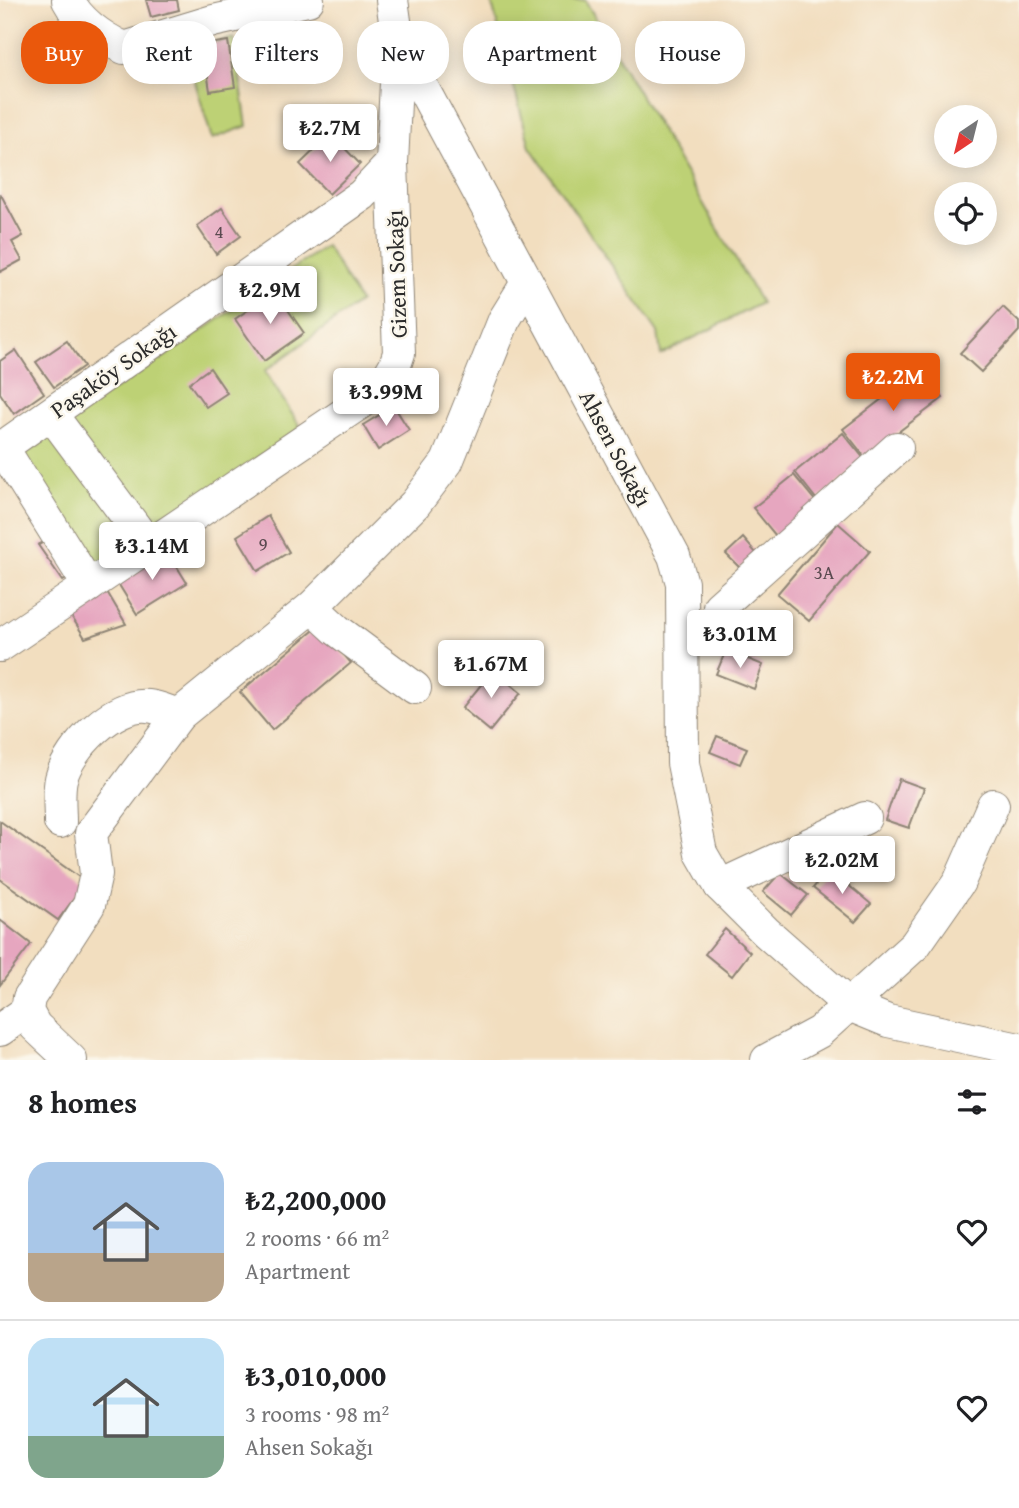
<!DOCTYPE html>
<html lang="en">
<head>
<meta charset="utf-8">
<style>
  body { margin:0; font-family:"Gentium Book Plus",serif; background:#f2f2f2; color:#202124; height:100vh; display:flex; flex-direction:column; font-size:26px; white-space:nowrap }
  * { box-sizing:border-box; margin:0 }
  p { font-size:23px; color:#757577 }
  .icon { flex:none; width:38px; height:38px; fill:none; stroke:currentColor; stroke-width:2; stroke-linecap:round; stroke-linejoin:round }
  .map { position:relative; height:1060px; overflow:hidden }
  .panel { display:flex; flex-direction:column; background:#fff; flex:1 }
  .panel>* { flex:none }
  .hud { position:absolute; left:21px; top:21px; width:978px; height:63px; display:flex; gap:14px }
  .needle { width:46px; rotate:215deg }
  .fabs { position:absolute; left:934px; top:105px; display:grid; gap:14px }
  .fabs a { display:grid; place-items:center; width:63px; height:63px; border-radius:50%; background:#fff; box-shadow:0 4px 18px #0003; font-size:35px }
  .price { position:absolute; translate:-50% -60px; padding:0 16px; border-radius:7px; background:#fff; color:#222; font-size:23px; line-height:46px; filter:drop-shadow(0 2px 4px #0008) }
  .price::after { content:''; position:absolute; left:50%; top:42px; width:21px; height:16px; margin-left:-10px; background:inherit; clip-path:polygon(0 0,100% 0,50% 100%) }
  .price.current { background:#ea580c; color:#fff }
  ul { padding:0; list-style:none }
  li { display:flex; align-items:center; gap:21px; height:175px; padding:0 28px }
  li+li { border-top:2px solid #e0e0e0 }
  li span { display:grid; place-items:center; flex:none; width:196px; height:140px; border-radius:21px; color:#555 }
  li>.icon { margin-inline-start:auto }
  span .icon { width:84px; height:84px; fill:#fffc; stroke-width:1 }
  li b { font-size:30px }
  h2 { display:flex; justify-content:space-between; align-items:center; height:84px; padding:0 28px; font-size:30px }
  .pill { padding:0 24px; border-radius:28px; background:#fff; box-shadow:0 4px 18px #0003; font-size:24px; line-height:63px }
  .pill.current { background:#ea580c; color:#fff }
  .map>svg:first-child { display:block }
  .green { fill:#bdd175; stroke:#747e50; stroke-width:2 }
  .building { fill:#e6a6bf }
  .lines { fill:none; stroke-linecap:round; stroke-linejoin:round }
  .minor-casing { stroke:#8e8475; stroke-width:34 }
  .minor { stroke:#fff; stroke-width:32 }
  .labels { text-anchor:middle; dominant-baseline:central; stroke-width:5; stroke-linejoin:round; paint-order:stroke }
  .number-label { font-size:19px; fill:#5a4a50 }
  .street-label { font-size:23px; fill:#2b2b2b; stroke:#fbf7ec }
</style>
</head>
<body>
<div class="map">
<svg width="1019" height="1060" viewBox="0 0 1019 1060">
  <rect width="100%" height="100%" fill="#fbf7ec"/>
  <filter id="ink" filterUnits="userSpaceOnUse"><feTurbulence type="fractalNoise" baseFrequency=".0143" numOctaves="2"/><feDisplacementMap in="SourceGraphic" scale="14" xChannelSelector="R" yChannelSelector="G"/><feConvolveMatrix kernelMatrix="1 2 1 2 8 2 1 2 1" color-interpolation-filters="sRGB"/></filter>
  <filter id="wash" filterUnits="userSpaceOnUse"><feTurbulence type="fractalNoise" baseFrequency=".00686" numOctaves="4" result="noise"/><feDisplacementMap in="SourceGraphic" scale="28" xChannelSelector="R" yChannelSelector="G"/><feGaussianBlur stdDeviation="1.57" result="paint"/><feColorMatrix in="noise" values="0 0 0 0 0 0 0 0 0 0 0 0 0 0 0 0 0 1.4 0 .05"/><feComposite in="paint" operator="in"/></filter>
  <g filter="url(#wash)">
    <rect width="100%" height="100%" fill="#f2debf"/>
    <g class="green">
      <path d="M491,0H585L761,303L661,355L658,332L530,147Z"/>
      <path d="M234,38L247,126L212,139L186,51Z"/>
      <path d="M326,246L360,302L265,371L301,428L96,569L18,450L146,369Z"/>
    </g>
    <g id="blocks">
      <g class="building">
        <path d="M146,0H177L179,10L151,17Z"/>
        <path d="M228,41L235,87L210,91L203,45Z"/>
        <path d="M331,134L360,164L329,194L300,164Z"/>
        <path d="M0,193L23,236L12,242L22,260L0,272Z"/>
        <path d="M222,208L241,236L216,254L197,226Z"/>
        <path d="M275,291L304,333L264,361L235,319Z"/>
        <path d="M1003,307L1019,322V331L981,372L960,353Z"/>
        <path d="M67,341L84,366L54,387L36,362Z"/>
        <path d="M16,350L44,393L14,414L0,393V361Z"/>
        <path d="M210,368L227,393L206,407L189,383Z"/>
        <path d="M921,369L943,398L865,457L843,429Z"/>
        <path d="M394,406L409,430L378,450L363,425Z"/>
        <path d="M843,433L866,461L817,500L795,472Z"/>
        <path d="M794,475L817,503L776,536L753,508Z"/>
        <path d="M268,516L289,552L258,571L237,536Z"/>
        <path d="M838,523L870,551L809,621L777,594Z"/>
        <path d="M743,538L756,553L740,568L726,554Z"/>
        <path d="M44,542L68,578L63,581L38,545Z"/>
        <path d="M166,549L187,583L137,614L116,580Z"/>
        <path d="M106,590L126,624L85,638L70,614Z"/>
        <path d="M319,626L351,663L272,730L240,692Z"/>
        <path d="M726,650L763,665L754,689L716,674Z"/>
        <path d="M493,670L521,693L490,731L462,708Z"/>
        <path d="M717,736L747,748L740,764L710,752Z"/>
        <path d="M899,779L924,788L909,828L885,820Z"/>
        <path d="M0,821L86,882L58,920L0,879Z"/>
        <path d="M829,869L871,904L855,922L813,888Z"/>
        <path d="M780,873L808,895L791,915L763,892Z"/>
        <path d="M0,920L31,944L0,985Z"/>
        <path d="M725,929L750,952L732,976L705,954Z"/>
      </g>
    </g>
  </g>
  <g filter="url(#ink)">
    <use href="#blocks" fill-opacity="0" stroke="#8e8475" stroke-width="2"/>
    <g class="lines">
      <g class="minor-casing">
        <g id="minor">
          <path d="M68,0C80,23 101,37 124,48L213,21L308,0"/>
          <path d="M398,42L674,556L682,583L683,763L701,853L720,886L766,932L849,1005L888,1021L1019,1049"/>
          <path d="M51,414L149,546"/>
          <path d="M2,447L89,586"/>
          <path d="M0,449L362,195L392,163"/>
          <path d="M312,607L337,630L415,688"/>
          <path d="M719,607L897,448"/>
          <path d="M0,646L381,389L395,365L399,353L392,163L398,42L392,0"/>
          <path d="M60,822C60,809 58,792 61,779C69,748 114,702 148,706C158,707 169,712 179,715"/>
          <path d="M720,886L865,818"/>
          <path d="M0,1030L27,1011"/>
          <path d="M71,1060L35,1026L27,1011L29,998L89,905L96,874L91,833L179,715L312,607L415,504L447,462L504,320L527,283"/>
          <path d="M767,1060L819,1032L915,945L959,882L993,805"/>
        </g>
      </g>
      <use href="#minor" class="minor"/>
    </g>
  </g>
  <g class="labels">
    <g class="number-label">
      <text x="219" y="231">4</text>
      <text x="263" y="544">9</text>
      <text x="824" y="572">3A</text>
    </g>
    <g class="street-label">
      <text transform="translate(396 274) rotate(-92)">Gizem Sokağı</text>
      <text transform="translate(113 370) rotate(-35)">Paşaköy Sokağı</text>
      <text transform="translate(616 448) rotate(62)">Ahsen Sokağı</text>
    </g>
  </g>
</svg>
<div class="fabs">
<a><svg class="needle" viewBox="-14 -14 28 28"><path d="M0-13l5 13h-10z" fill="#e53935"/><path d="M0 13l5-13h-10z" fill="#757577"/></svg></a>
<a><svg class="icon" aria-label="locate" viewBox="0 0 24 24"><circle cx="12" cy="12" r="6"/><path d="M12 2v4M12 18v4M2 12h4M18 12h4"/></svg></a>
</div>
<b class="price" style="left:330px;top:164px">₺2.7M</b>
<b class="price" style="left:270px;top:326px">₺2.9M</b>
<b class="price current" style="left:893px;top:413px">₺2.2M</b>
<b class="price" style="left:386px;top:428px">₺3.99M</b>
<b class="price" style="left:152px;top:582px">₺3.14M</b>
<b class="price" style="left:740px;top:670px">₺3.01M</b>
<b class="price" style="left:491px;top:700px">₺1.67M</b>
<b class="price" style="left:842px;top:896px">₺2.02M</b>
<div class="hud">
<a class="pill current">Buy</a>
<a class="pill">Rent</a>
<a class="pill">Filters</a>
<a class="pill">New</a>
<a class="pill">Apartment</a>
<a class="pill">House</a>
</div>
</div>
<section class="panel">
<h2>8 homes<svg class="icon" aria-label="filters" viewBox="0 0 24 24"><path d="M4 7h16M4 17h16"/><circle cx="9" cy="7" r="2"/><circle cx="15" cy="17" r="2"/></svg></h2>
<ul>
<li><span style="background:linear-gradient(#a9c7e8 65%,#b9a48a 0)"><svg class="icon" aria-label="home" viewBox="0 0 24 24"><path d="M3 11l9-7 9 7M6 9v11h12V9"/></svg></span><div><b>₺2,200,000</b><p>2 rooms · 66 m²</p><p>Apartment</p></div><svg class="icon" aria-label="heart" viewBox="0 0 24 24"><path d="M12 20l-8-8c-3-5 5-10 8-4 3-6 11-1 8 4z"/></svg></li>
<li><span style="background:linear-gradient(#bfe0f5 70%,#7fa58c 0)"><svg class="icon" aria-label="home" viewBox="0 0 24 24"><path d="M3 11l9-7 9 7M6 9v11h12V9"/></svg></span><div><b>₺3,010,000</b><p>3 rooms · 98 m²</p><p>Ahsen Sokağı</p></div><svg class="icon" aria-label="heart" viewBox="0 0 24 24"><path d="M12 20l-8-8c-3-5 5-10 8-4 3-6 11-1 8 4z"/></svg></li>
</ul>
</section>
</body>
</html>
